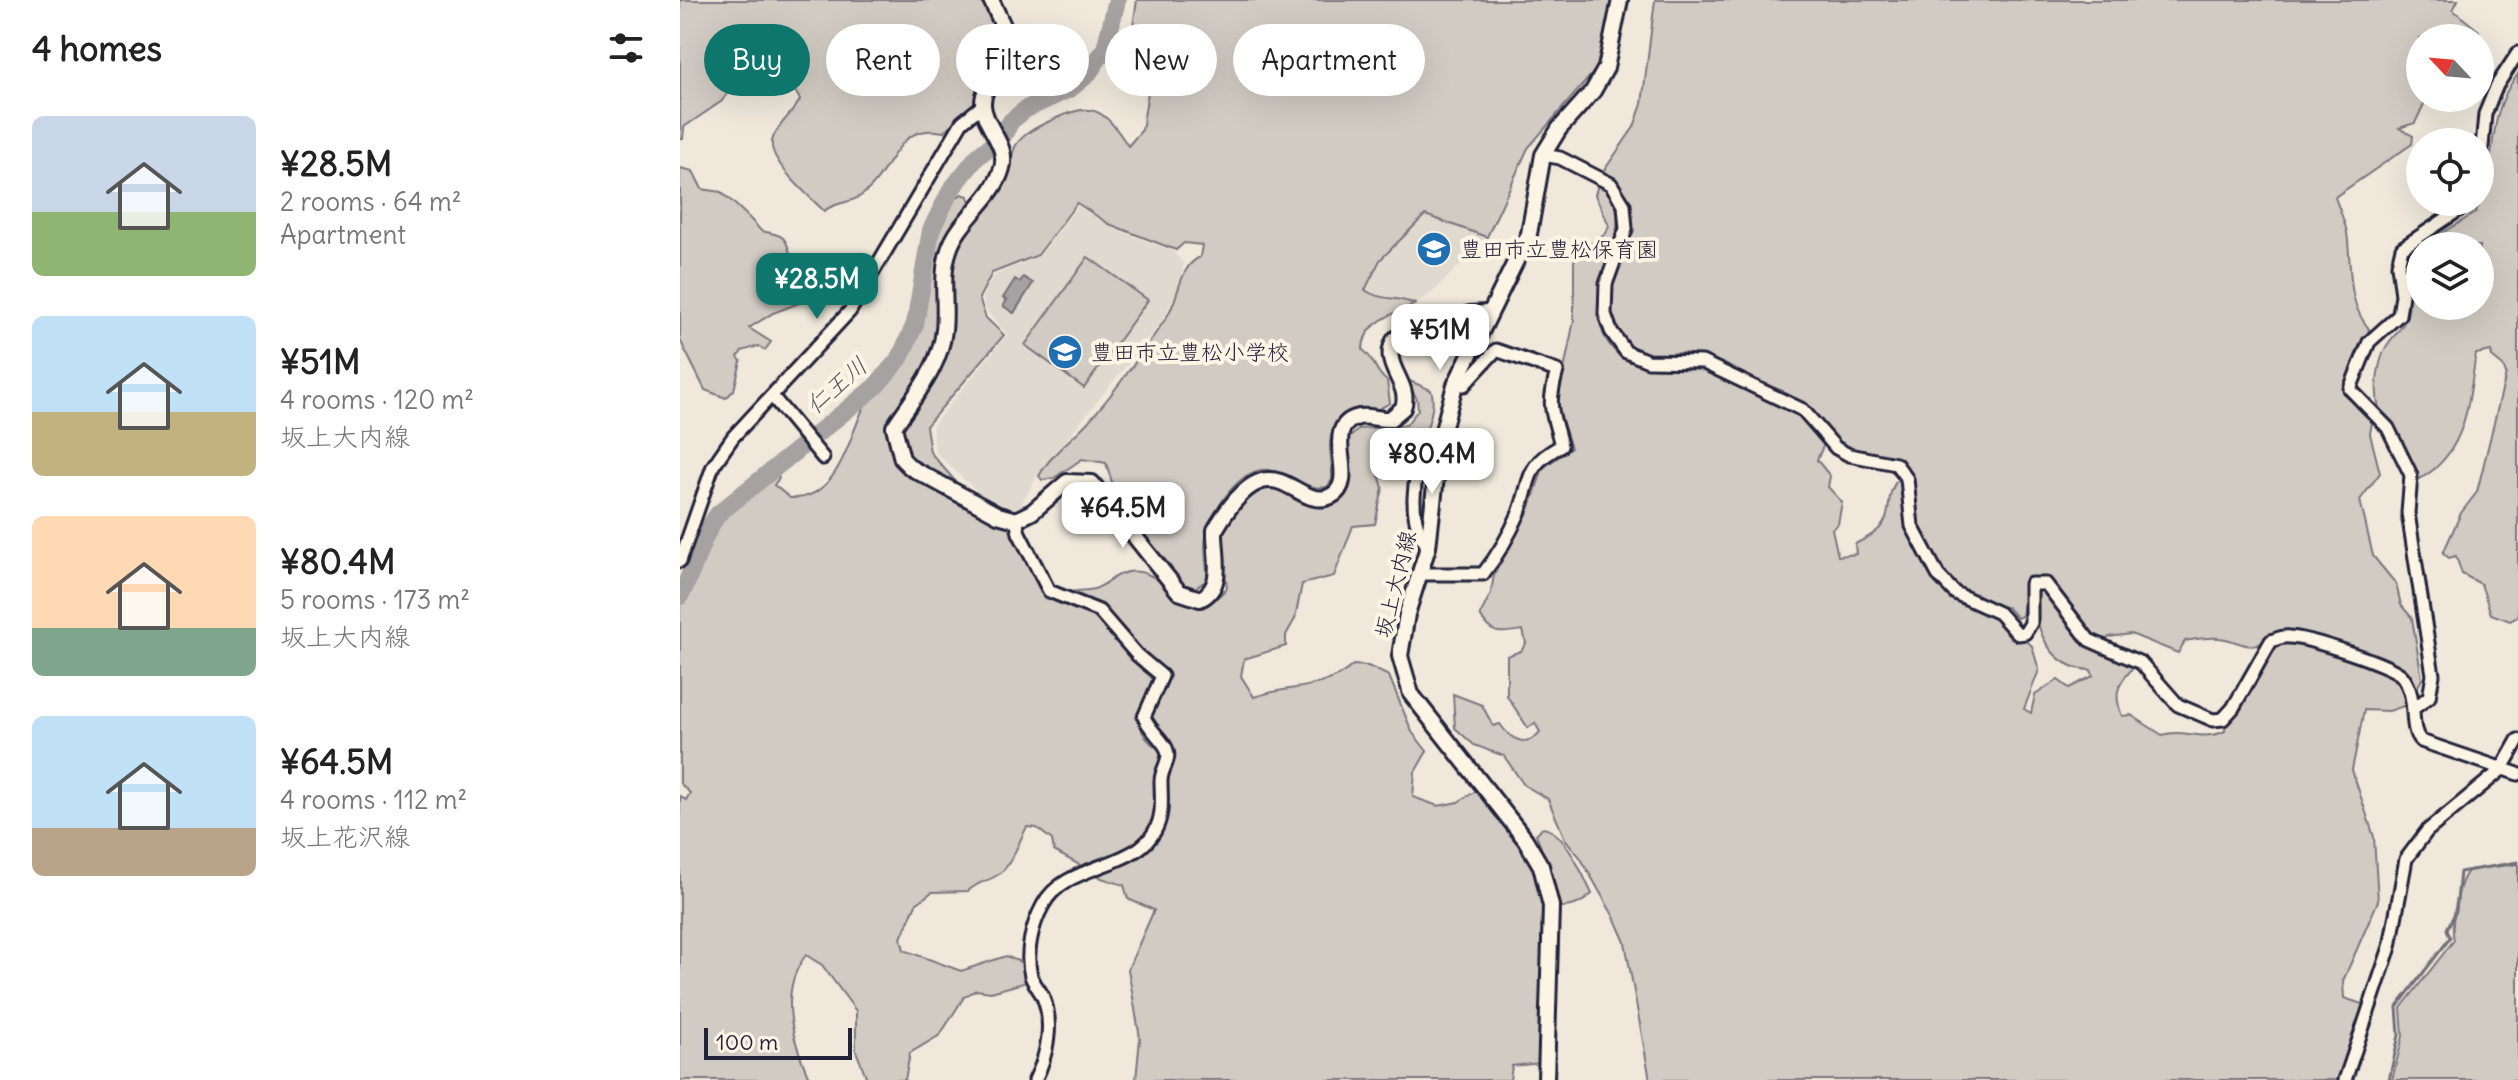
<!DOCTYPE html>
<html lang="en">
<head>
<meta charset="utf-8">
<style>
  body { margin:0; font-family:Delius,"Klee One",sans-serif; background:#f6f6f6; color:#222; height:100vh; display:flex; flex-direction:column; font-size:30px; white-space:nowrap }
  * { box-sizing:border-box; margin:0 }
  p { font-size:26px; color:#767676 }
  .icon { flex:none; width:44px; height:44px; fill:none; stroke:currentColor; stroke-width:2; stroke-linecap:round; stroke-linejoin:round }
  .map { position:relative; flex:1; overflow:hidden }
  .side { display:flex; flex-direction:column; background:#fff; width:680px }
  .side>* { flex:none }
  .banner { position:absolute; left:24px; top:24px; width:760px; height:72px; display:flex; gap:16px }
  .needle { width:52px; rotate:296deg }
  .controls { position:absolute; left:1726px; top:24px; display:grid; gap:16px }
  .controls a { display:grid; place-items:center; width:88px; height:88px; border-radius:50%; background:#fff; box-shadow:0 8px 32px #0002; font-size:40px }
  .scale { position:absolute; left:24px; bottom:20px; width:148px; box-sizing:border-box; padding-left:8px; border:4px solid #22223b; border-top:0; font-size:22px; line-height:28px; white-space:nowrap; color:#22223b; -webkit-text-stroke:6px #fcf5e5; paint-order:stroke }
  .price { position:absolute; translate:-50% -68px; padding:0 18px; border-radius:16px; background:#fff; color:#222; font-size:26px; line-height:52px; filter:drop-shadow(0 2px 4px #0008) }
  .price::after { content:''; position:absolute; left:50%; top:48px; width:24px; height:18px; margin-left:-12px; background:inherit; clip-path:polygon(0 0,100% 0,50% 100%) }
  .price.on { background:#0f766e; color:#fff }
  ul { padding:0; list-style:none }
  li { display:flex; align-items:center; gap:24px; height:200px; padding:0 32px }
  li span { display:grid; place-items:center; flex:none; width:224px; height:160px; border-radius:12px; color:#555 }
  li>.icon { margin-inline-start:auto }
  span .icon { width:96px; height:96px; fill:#fffc; stroke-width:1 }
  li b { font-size:34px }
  h2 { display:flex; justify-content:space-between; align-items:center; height:96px; padding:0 32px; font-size:34px }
  .chip { padding:0 28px; border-radius:36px; background:#fff; box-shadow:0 8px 32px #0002; font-size:28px; line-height:72px }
  .chip.on { background:#0f766e; color:#fff }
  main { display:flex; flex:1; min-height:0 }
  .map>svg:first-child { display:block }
  .built { fill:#e0d9cf }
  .green { fill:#d1cbc3; stroke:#7a767f; stroke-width:2; fill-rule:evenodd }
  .water { fill:#a6a2a2; stroke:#716f79; stroke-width:2 }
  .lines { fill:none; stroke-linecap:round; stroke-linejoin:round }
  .stream { stroke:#716f79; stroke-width:3 }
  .river { stroke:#a6a2a2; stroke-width:18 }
  .minor-casing { stroke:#22223b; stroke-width:17 }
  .major-casing { stroke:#22223b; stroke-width:20 }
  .minor { stroke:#fcf5e5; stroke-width:11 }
  .major { stroke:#fcf5e5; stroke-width:14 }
  .labels { text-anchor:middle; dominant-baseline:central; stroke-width:8; stroke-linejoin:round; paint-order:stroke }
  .poi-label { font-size:22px; fill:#22223b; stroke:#fcf5e5; text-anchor:start }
  .street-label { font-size:22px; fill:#22223b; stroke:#fcf5e5 }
  .water-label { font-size:24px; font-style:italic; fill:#575564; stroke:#fcf5e5 }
</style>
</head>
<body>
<main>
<section class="side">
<h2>4 homes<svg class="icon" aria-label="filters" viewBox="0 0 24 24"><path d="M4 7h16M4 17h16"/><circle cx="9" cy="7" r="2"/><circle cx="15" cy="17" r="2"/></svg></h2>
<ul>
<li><span style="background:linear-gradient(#c9d6e8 60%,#8fb573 0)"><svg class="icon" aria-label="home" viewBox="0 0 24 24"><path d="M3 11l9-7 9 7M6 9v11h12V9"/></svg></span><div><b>¥28.5M</b><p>2 rooms · 64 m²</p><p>Apartment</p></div></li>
<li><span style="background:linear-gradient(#bfe0f5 60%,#c2b280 0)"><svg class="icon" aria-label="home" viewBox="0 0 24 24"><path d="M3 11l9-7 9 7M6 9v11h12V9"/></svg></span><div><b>¥51M</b><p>4 rooms · 120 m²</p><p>坂上大内線</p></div></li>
<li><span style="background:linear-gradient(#ffd9b3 70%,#7fa58c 0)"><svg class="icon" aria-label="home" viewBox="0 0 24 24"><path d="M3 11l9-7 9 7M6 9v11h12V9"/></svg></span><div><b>¥80.4M</b><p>5 rooms · 173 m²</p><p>坂上大内線</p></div></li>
<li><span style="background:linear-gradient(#bfe0f5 70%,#b9a48a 0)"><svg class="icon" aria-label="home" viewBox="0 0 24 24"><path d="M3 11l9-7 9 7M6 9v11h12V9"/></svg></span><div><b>¥64.5M</b><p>4 rooms · 112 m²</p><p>坂上花沢線</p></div></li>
</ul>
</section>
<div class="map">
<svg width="1838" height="1080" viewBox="0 0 1838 1080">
  <rect width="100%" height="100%" fill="#efe8db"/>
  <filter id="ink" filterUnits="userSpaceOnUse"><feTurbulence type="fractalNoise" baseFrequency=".0125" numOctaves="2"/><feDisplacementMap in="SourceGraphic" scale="16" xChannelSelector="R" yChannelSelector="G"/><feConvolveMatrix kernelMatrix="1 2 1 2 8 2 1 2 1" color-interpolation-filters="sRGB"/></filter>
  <g filter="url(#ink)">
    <g class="built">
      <path d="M398,206L435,229L493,251L504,264L496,293L482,321L357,476L337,512L317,510L255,452L252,426L327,335L305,309L303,298L307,287L315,275L360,255Z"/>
      <path d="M745,215L807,237L752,293L735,304L722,298L697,299L684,290L700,260Z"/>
    </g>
    <g class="green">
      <path d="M0,0H303C309,13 322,32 323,46C324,76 285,115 263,132C214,122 214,172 182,195C170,204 157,201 144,211C130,197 89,162 92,142C94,128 113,113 120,100C112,79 80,71 60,76L42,101L4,127L3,139H0Z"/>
      <path d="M457,0H937L918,67L848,148L807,237L745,215L700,260L685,290C700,301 717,296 735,304C714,314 683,322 683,350C695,359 695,373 707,381L710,403L699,409L677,408C638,433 653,444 652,480L647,487C628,492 608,473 589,470C560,466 531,512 526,537C523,551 528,566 527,580L515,588L504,586L439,505L426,463L402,459L374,478L362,480L359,476C370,456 388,442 404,426C432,397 463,352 486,318C500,298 498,267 520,257L522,245L504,243L496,250L429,224L397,203L358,255L312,273L299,298L306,318L324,335L246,426L250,452L287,495C262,481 227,469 222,437C219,414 247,393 255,373C267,344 264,287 274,253C281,225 308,201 325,178C334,167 329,157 336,145C344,133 357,127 370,121C412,101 423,107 448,146L462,130L468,92L467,47L453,26Z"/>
      <path d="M975,0H1778L1773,10L1799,31L1796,38H1740V98H1747L1735,123L1719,128L1733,136L1732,144L1655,197C1659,209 1665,221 1667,233C1672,267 1666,301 1689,329L1670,396L1693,416L1690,434L1700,473L1680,500L1693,556L1716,584L1721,605L1732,618L1742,679L1735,692L1732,685L1679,656L1589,638C1569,655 1559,639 1539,638C1528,637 1516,639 1505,641L1498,653L1451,634L1429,637L1422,645L1411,639L1365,582L1358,578L1347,588L1342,616L1337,618L1327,607L1319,608L1278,591L1264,578L1235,526L1228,470L1221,463L1162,447L1104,396L1103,391C1073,380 1042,361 1011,354C994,350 973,360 956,353C949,351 943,342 939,336C911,292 958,254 952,211C949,194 936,182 923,172L954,127L962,104Z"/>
      <path d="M1838,74V617L1830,621L1811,614L1801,584L1782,574L1776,556L1769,558L1763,553L1781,513L1797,492L1826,374L1823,366L1812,357L1811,351L1796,354C1788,403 1787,454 1738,480C1710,433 1684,410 1703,353C1708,339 1722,331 1727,316C1732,296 1724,275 1728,254L1795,213C1820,165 1803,118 1838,74ZM1740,246H1800V306H1740Z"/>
      <path d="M0,168L13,171L22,189L41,192C56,205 69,216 81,231C112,236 104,241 114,264C118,271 124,279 129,286L122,302L93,313L69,328L91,342L85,350L78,346L62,351L58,357L61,361L54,390L46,398L25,390L0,340Z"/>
      <path d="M918,184C974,220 887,291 932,348C953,376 990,360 1019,368C1031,371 1041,378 1052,383C1074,394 1100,398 1120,413C1129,420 1138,431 1146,439L1137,460L1150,476L1148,487L1162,502L1158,524L1152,529L1158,556L1176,554L1175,544C1226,521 1197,504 1219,478L1224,483L1228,526L1251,573L1315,615L1325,631L1345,639L1352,646L1359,670L1344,709L1351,713L1355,695L1378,680L1389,688L1413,676L1411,670C1371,669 1351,628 1357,592L1362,587L1407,643L1451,662L1452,669C1436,686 1434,695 1442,716L1451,715L1482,735C1504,728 1523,742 1545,731V721L1560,706L1593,644L1608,640L1715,673L1730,700L1727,705L1709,711L1684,710L1672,770L1694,837L1698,901L1663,981L1664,998L1685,1005L1661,1080H970L945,942L934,917L900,857L885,839L868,799L844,785L824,756L794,745L775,728L773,694L802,705L813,726L820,724C830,739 846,749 860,732L855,723L848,728L827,696V656L841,651L846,643L843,630C821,633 811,637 800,615L811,593L814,575L849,510L863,468L891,448L877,405L894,320V261L903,249L926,233L929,225L915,195Z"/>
      <path d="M282,194L288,196L291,205L273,229L256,346L250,362L207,430L213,455L221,468L330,527L360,588L369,595L417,614C426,633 471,663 473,683C464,703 450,723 470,742C475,747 480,749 484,756L475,821L457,847L405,868L374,851L372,840L357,828L347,827C338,842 332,867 316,876C304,883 301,880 288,891L252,892L236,904L221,938L224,950L281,971L326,956L345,964L354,980L311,992L296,990L284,997L260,1035L230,1053L225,1080H182L186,1076L176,1051V1011L142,965L126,955C97,992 113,1042 130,1080H0V796L6,800L10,793L0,783V601L23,562L28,538L42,518L97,473L99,478L94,485L110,498C160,501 169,434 187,400C192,391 203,386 209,379C221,366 232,346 237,330C250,293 242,215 282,194Z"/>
      <path d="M408,257L468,300L404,388L345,345Z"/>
      <path d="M725,379L751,390C759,412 737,457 717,466C711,469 704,469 698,471L703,488L695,524L673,526L654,576L622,584L615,619L606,635V646L564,659L561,676L574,697C608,685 645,691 673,665L688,666L709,676L732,732L747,751L735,772L733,797L758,806L778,802L796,791C817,816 848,844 858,876C871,917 863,959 860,1000C859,1021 861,1042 861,1063L832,1066L830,1080H456L460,1038L448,969L474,910L448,899L444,885L421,878L415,871L474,840L484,824L485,777L494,759L492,748L467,725C473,706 485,694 489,676L456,649L446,631L385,595C396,588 403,592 414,589C430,584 437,569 460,572C490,577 512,628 547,588C546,569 538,552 541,532C542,524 550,517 554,510C582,471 612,490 650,503L668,439L679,429L726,425L738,410L737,399Z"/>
      <path d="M862,828C884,829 903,875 912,894C902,903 890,910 876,906L871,876L856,834Z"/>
      <path d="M1838,864V1080H1712L1723,1036L1721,1008L1774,940C1770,924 1778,881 1789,870Z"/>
    </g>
    <path class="water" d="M343,277L353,283L334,313L323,306L327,300L323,298L335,279L340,282Z"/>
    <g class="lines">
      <path class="stream" d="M1709,1080L1719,1035L1717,1007L1770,938L1767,929L1776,911L1780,872L1838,862"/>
      <path class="river" d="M0,596C15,569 20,539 38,514L195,387L220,358L235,324L251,230L271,190L297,157L323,136L331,121L346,109L391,88L408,74L425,49L437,0"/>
      <g class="minor-casing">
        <g id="minor">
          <path d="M863,155L880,158L931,184L944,205L946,229L926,284L925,314L931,331L946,352L968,361L1022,362L1123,410L1156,448L1169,455L1216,464L1227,479L1232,526L1258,575L1275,593L1319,613L1338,634L1345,633L1351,623V584H1366L1409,640L1461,663L1498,705L1533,720L1543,719L1553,708L1591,641C1597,639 1603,636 1609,637C1626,637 1713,665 1722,676C1740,699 1727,727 1741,741L1838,774"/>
          <path d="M1800,169L1805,114L1817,85L1838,53"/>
          <path d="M92,396L143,458"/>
          <path d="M747,447C732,477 727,519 748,547"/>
          <path d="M336,520L339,533L369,591L419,611L457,655L482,676L464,717C470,730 478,735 485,746C493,759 481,768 481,781C481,790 482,801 481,811C474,873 388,857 363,905C352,925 345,953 351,976C353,983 360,990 363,997C374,1023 367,1056 355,1080"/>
          <path d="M0,561L33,466L53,437L170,311L282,122L303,105"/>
          <path d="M742,574H803C817,556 830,534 839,513C852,479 844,465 881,446C873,411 866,410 877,371L816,350L784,385H775"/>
          <path d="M1734,708L1749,697L1753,675L1728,513L1731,475L1708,428L1670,389L1689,342L1719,315L1722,295L1718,265L1722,248L1791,202"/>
          <path d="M1665,1080L1710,947L1726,859L1747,831L1821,770L1838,740"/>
        </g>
      </g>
      <g class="major-casing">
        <g id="major">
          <path d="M311,0L332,45C327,67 302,82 303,105C304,127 329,145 322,168C314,199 279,219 269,250C260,276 267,303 264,330C260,368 234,396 214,427L222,459L231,468L318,515L336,520L352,512L387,482L412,483L499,592L520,599C546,587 534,553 535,530C593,430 615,514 651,496C681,481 638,426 679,417C689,415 700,420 710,419L723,408C732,383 699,365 715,339L790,314L807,313"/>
          <path d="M866,1080L871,906L861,866L845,839L731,694L720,656L727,614L748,547L760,442L775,385L849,234L863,155L879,129L913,91L926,68L940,0"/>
        </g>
      </g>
      <use href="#minor" class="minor"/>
      <use href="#major" class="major"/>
    </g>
  </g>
  <defs>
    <g id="school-disc" transform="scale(1.8)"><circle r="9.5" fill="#1f6fb2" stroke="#fcf5e5"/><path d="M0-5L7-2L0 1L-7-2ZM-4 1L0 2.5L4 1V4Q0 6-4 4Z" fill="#fff"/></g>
  </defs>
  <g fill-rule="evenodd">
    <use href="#school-disc" x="754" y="249"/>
    <use href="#school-disc" x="385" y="352"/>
  </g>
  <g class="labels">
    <g class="poi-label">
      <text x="780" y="249">豊田市立豊松保育園</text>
      <text x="411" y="352">豊田市立豊松小学校</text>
    </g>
    <g class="street-label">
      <text transform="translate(715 584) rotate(-76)">坂上大内線</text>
    </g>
    <g class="water-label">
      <text transform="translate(156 385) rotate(-41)">仁王川</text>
    </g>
  </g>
</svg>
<div class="controls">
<a><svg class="needle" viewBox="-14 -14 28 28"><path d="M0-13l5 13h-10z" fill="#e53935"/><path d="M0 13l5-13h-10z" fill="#767676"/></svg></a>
<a><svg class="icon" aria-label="locate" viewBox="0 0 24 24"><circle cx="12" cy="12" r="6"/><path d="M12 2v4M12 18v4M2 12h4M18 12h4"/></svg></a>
<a><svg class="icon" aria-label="layers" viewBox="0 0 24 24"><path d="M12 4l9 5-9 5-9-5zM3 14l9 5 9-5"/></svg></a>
</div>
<div class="scale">100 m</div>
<b class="price on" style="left:137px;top:321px">¥28.5M</b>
<b class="price" style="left:760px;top:372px">¥51M</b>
<b class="price" style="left:752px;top:496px">¥80.4M</b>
<b class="price" style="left:443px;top:550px">¥64.5M</b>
<div class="banner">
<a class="chip on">Buy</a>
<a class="chip">Rent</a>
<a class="chip">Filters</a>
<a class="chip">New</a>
<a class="chip">Apartment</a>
</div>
</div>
</main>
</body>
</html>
